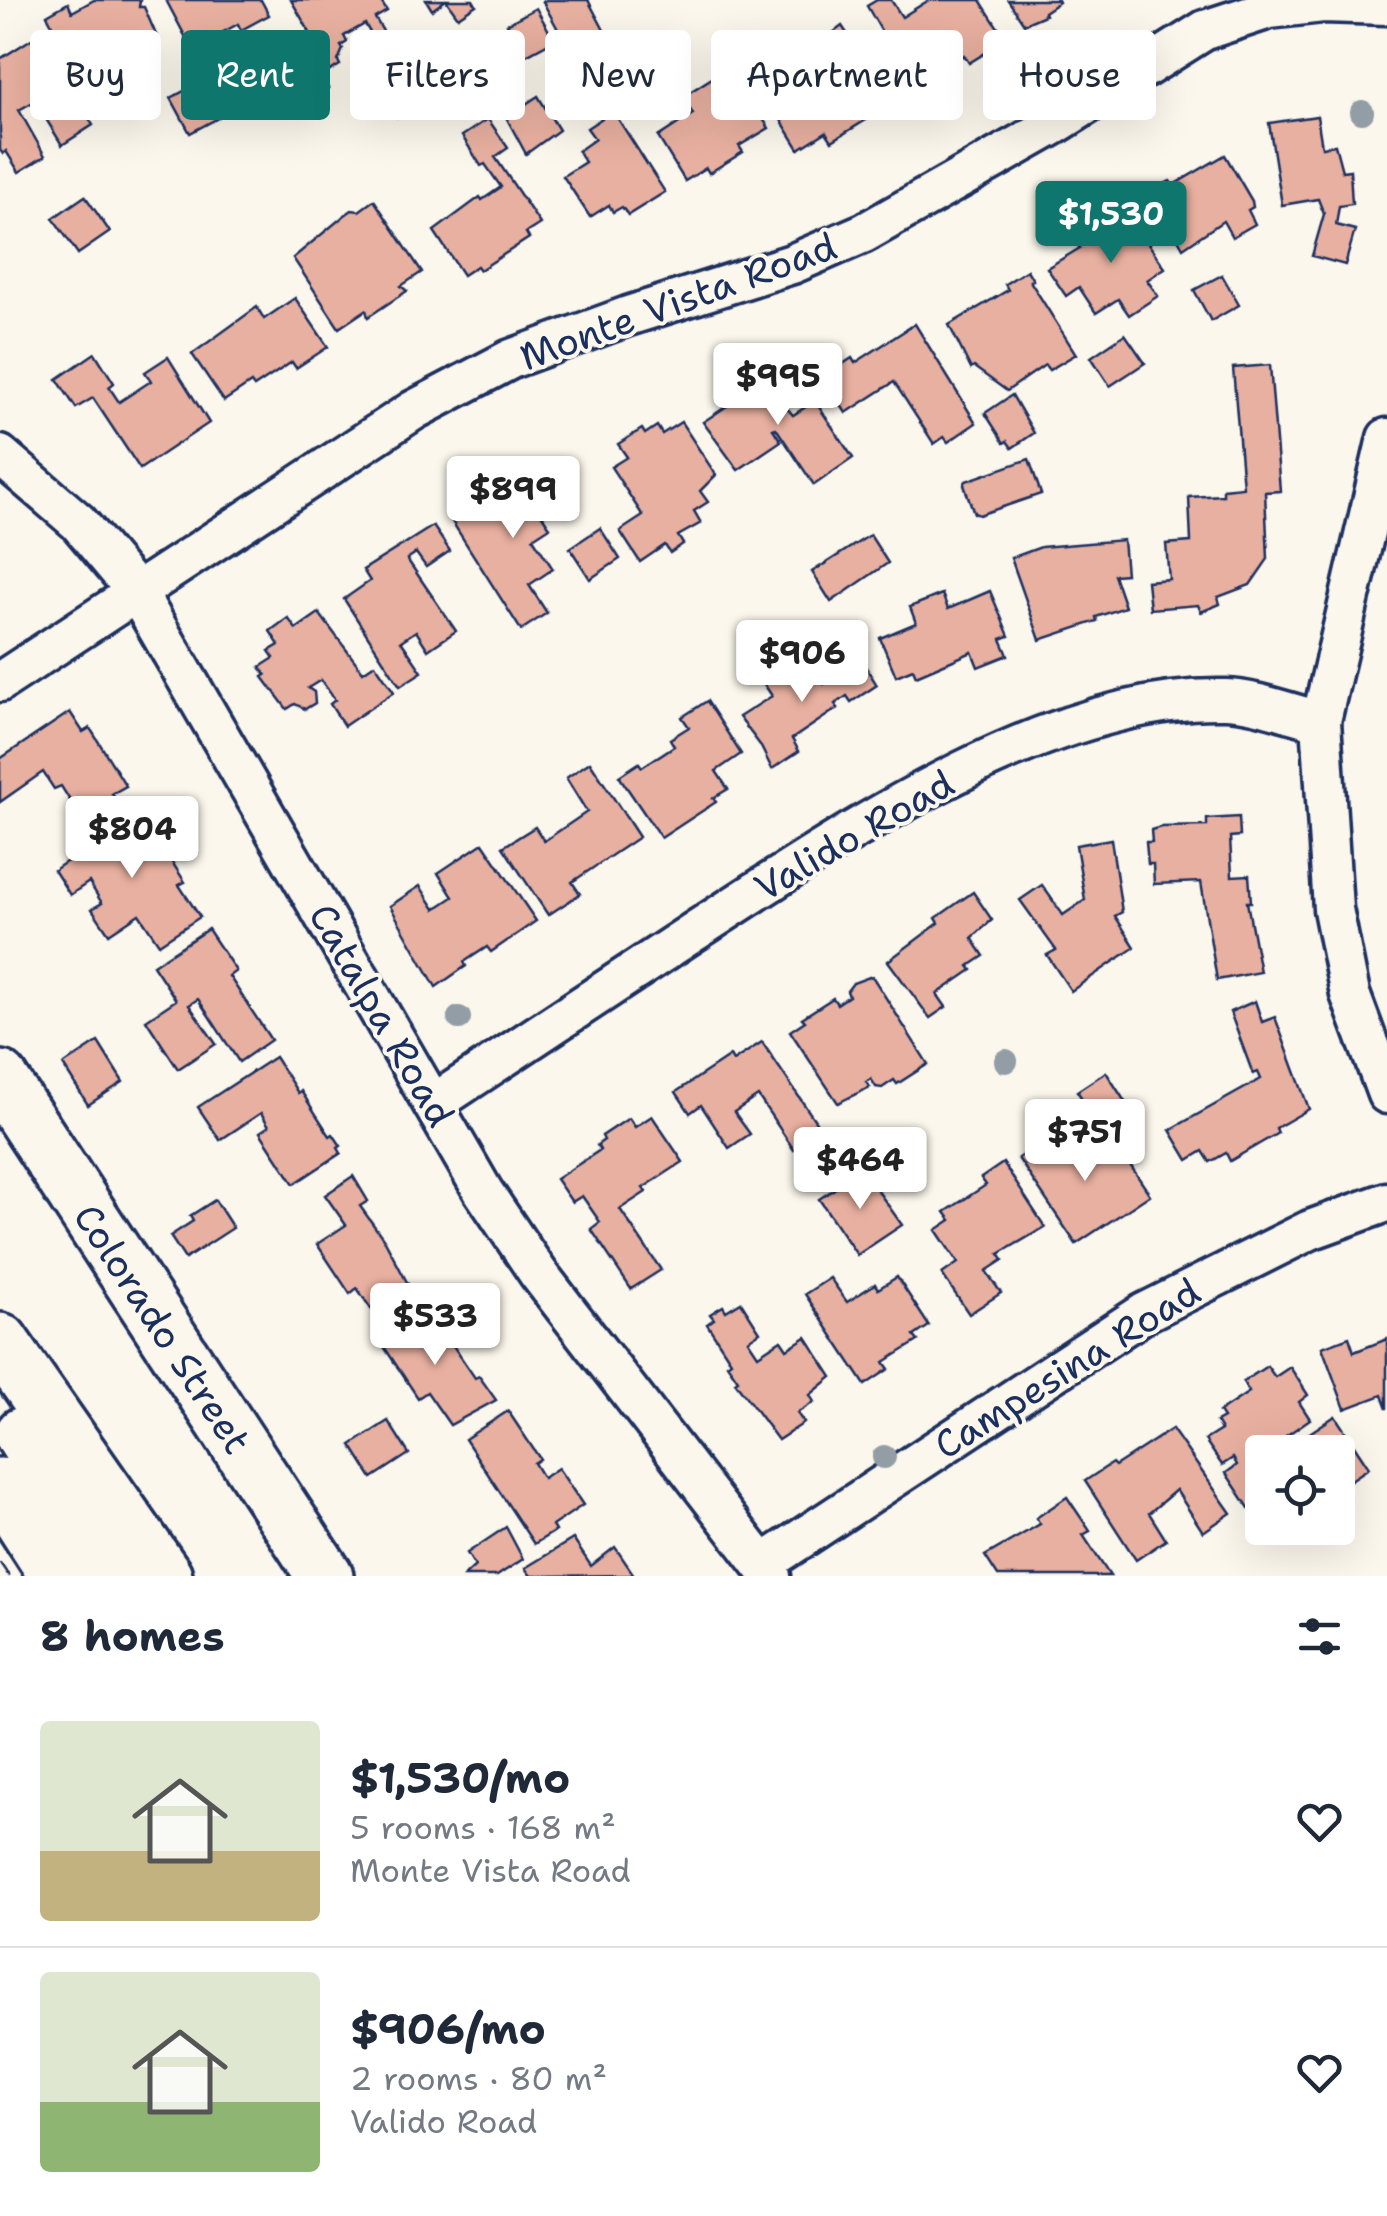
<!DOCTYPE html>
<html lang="en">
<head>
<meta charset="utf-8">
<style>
  body { margin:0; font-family:"Shantell Sans",sans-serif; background:#f6f6f7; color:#1f2937; height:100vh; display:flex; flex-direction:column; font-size:38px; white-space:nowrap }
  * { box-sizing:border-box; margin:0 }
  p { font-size:32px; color:#747a83 }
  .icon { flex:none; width:55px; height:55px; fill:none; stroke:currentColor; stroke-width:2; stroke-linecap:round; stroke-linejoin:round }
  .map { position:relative; height:1576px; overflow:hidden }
  .sheet { display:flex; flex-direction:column; background:#fff; flex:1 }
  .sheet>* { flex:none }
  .hud { position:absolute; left:30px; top:30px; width:1328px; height:90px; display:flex; gap:20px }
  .buttons { position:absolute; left:1245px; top:1435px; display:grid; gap:20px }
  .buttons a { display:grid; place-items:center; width:110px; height:110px; border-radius:10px; background:#fff; box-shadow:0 10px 40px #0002; font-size:50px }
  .price { position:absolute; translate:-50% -85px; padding:0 22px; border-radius:10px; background:#fff; color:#222; font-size:32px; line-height:65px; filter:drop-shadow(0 2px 5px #0008) }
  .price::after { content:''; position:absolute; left:50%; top:60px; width:30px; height:22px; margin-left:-15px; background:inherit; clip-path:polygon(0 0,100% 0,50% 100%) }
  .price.on { background:#0f766e; color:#fff }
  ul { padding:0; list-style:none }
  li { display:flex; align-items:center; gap:30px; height:250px; padding:0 40px }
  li+li { border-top:2px solid #e0e1e3 }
  li span { display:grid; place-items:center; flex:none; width:280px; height:200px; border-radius:10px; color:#555 }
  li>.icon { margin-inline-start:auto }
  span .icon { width:120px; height:120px; fill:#fffc; stroke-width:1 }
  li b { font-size:42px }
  h2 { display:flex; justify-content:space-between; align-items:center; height:120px; padding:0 40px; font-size:42px }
  .tag { padding:0 35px; border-radius:10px; background:#fff; box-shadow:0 10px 40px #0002; font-size:35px; line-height:90px }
  .tag.on { background:#0f766e; color:#fff }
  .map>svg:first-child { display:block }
  .building { fill:#e8b0a0; stroke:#1b2f5e; stroke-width:2.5 }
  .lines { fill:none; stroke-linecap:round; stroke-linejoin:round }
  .street-casing { stroke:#1b2f5e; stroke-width:45 }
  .primary-casing { stroke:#1b2f5e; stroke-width:62 }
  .highway-casing { stroke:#1b2f5e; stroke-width:62 }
  .street { stroke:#fbf7ec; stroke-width:38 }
  .primary { stroke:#fbf7ec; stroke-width:55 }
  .highway { stroke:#fbf7ec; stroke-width:55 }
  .tram { stroke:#1b2f5e; stroke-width:2.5 }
  .tree { fill:#929da6 }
  .labels { text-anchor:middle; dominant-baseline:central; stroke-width:8; stroke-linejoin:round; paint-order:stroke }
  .street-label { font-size:38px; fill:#1b2f5e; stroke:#fbf7ec }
</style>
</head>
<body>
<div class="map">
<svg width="1387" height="1576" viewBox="0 0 1387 1576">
  <rect width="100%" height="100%" fill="#fbf7ec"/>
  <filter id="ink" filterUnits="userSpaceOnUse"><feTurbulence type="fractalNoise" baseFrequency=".01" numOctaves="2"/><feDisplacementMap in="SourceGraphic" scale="20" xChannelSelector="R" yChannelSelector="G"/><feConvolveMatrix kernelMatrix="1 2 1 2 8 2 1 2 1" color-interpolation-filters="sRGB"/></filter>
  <g filter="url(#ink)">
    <g class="building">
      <path d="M94,0H140L139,7H144L160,44L158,51L145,59L137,57L133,48L119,56L129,76L113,88L91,97L47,15L68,3L72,12Z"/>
      <path d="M166,0H261L269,15L241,30L238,24L216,36L219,41L214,44L221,58L202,68Z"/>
      <path d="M291,0H380L387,11L375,18L395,51L415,39L433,70L407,85L418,104L397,117L383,93L400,83L365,24L344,36L347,42L341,46L343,49L338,61L340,65L325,74L314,53L320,50Z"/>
      <path d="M426,0H473L476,5L458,17L446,0L432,10Z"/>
      <path d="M546,0H588L607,36L571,53L543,2Z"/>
      <path d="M877,0H891L902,17L929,0H980L1006,40L969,63L964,55L927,78L915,59L901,65L867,6Z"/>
      <path d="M1008,0H1058L1059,2L1044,12L1045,15L1024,24Z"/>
      <path d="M536,8L554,40L526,55L507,24Z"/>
      <path d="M842,26L862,56L858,59L870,76L865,79L880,102L865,112L869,118L832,141L826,132L799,149L768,99L793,84L796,89L805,83L793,63Z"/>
      <path d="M38,35L93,125L62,145L35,101L19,110L45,156L19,172L6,151L3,154L0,150V59Z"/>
      <path d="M631,39L636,47L644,48L655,68L651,70L655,77L625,96L597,50Z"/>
      <path d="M310,56L328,88L297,106L279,74Z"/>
      <path d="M720,73L734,93L743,88L769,128L739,146L743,152L709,173L706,168L685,181L658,137L693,114L682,97Z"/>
      <path d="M199,83L218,118L190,133L171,98Z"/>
      <path d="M538,96L559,130L526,154L506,117Z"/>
      <path d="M613,111L665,192L628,215L622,207L613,212L609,205L590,217L563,176L585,162L578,151L595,139L587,128Z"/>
      <path d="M1317,116L1322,147L1335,145L1342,171L1350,170L1352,204L1339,206L1336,225L1355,230L1345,265L1312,256L1324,214L1318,199L1282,205L1269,123Z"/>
      <path d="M488,119L508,148L495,157L540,224L526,233L529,238L480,270L477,266L463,275L434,231L480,197L482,200L501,187L485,164L481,166L462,136Z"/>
      <path d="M1225,155L1252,201L1253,207L1248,210L1255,224L1232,237L1223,221L1183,248L1152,192L1166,186L1164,184L1170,181L1173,185Z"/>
      <path d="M85,196L110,232L78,254L53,218Z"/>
      <path d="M374,200L422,272L401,286L407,291L368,317L366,310L339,328L293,258L345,215L352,210L359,211Z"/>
      <path d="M1124,208L1165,268L1147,280L1158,296L1129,315L1118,299L1096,313L1079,287L1066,296L1047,268L1080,248L1075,241Z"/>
      <path d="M1027,270L1033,280L1030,281L1076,354L1049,370L1045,365L1007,391L974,367L971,369L949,325L1008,290L1005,284Z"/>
      <path d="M1222,275L1239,305L1211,321L1194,290Z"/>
      <path d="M295,298L328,347L296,368L292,362L254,387L251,383L224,401L192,354L257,307L264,319Z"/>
      <path d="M915,324L976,423L948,442L944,437L934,444L894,382L846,413L823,377L852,358L855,363Z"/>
      <path d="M1125,334L1145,363L1110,386L1091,357Z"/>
      <path d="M95,353L114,383L109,387L119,402L151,381L145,372L168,357L209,423L140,469L93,398L76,408L57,379Z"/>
      <path d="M790,364L803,383L779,399L793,415L815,401L853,458L814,485L776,428L773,429L781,441L738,470L703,422Z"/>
      <path d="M1270,365L1280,491L1265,492L1268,559L1250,585L1218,597L1220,604L1201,612L1198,605L1150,609L1147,581L1169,579L1166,544L1191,542L1189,497L1223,495V489L1243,487L1233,368Z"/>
      <path d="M1012,395L1034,433L1012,448L1007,441L1004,443L985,413Z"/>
      <path d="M681,422L716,475L700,491L708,502L694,511L701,523L678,536L683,544L670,553L665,545L640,562L620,531L643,516L611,467L627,457L618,444L642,429L645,434L657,426L662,434Z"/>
      <path d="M1029,459L1041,494L979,515L974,513L964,485L966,481Z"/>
      <path d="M545,465L564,495L542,510L538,509L550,527L533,538L553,569L529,585L547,613L521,630L451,520Z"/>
      <path d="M433,526L450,551L426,567L416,553L407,559L456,631L428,650L416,631L401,641L422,672L400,686L344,599L370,581L363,570Z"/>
      <path d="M600,528L620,559L590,579L570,548Z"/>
      <path d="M870,535L888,563L831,602L812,572Z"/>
      <path d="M1123,540L1126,574L1114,575L1125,607L1096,617L1097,621L1040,640L1011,558L1041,547Z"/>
      <path d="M990,591L1009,636L1001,639L1008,655L978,667L972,652L916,676L913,669L896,676L880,638L916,623L910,607L942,594L948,609Z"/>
      <path d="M319,613L363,672L375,664L394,692L344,726L330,704L335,700L321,680L308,688L314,692L315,703L305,709L295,704L287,709L263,677L266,675L260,667L274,658L269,651L279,645L270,631L288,618L296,629Z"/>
      <path d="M857,653L877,685L851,702L847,696L835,704L838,708L792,739L799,751L772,769L760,745L739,717L772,696L762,681L792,661L802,676L813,668L824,684L834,677L830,671Z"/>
      <path d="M707,701L741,754L716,771L728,789L713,798L716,802L661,838L619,776L639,763L642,767L674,746L670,739L689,727L682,717Z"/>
      <path d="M70,712L83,732L90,728L126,786L112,794L119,804L97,818L69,811L71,802L61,786L54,789L43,772L0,802V759Z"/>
      <path d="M590,762L639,837L572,882L580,894L548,915L503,847L535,827L544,841L587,812L566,778Z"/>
      <path d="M140,813L185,882L179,885L200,917L159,944L139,914L109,934L92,909L102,903L89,882L70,895L54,870L75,856L71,851L77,847L81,853Z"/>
      <path d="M1239,817L1240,836L1230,837L1232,876L1249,875L1251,902H1247L1260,972L1217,980L1201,882L1154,884L1153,864H1148L1146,842H1152L1151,830L1161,827L1207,826V819Z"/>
      <path d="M1111,839L1122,912L1115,916L1135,947L1071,991L1047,955L1056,950L1020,900L1042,885L1063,915L1085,900L1076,845Z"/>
      <path d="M483,843L536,921L491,952L487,947L464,962L466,966L436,987L390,906L420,886L435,909L453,897L438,873Z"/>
      <path d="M973,892L992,920L972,938L984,956L969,966L972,970L937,994L946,1007L930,1018L888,961L939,923L936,918Z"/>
      <path d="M208,929L236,971L229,976L271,1040L239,1062L198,999L189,1005L216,1044L178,1069L146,1020L176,1000L153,965Z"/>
      <path d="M872,976L928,1064L897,1084L894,1080L882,1088L876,1087L871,1079L866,1082L870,1087L838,1103L790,1031L805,1021L802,1018L833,998L837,1004L849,996L847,991L853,983Z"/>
      <path d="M1255,1001L1262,1022L1275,1017L1309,1109L1276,1128L1278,1133L1230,1161L1226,1153L1210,1162L1203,1151L1188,1160L1170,1130L1261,1079L1258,1072L1253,1074L1230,1012Z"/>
      <path d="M98,1042L123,1082L88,1105L63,1065Z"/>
      <path d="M762,1042L822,1131L794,1150L758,1096L734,1112L750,1134L729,1148L701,1105L690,1113L676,1092L730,1056L733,1061Z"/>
      <path d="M275,1057L298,1093L301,1091L330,1136L333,1134L341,1146L338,1148L341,1153L294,1184L260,1132L269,1126L261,1113L220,1140L198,1107Z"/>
      <path d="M1106,1072L1129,1108L1101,1127L1077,1091Z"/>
      <path d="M652,1116L683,1162L643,1188L646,1192L620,1209L661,1270L631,1289L591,1229L600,1222L582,1196L572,1202L556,1179L600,1150L597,1145L604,1140L602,1136L629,1118L635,1127Z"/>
      <path d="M1109,1133L1150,1195L1076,1244L1018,1158L1049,1137L1068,1165L1072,1162L1070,1159Z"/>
      <path d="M1003,1163L1045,1227L999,1254L1003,1260L986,1271L1001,1293L969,1314L942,1274L958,1263L936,1230L951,1220L945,1212L986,1185L981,1178Z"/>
      <path d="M863,1170L902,1225L857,1255L819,1199Z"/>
      <path d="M353,1176L368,1201L360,1206L385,1241L408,1284L371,1309L357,1288L350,1294L317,1244L346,1225L325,1195Z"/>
      <path d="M215,1200L233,1228L185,1259L170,1236L193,1221L190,1216Z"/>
      <path d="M897,1277L929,1326L914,1336L918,1341L884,1362L889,1369L865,1385L805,1294L830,1278L847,1302L875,1284L878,1289Z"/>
      <path d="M741,1302L760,1332L748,1340L758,1355L781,1340L787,1349L806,1337L832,1377L810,1395L814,1402L797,1413L804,1423L778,1440L735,1382L738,1380L727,1364L731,1361L707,1324L714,1319L710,1314L723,1306L726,1311Z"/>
      <path d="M406,1312L420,1333L437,1322L475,1378L479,1376L496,1400L450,1425L427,1392L418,1398L375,1333Z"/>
      <path d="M1349,1337L1354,1352L1387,1339V1409L1382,1395L1345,1409L1322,1347Z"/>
      <path d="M1267,1366L1275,1377L1290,1367L1308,1395L1299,1402L1310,1419L1253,1459L1262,1474V1499L1249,1508L1226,1473L1237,1465L1233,1458L1222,1465L1205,1440L1221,1430L1216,1422L1223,1418L1219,1412L1249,1392L1243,1382Z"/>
      <path d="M508,1411L540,1459L534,1463L543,1478L558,1468L583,1505L552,1526L555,1531L534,1544L465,1439Z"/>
      <path d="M1335,1416L1369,1468L1342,1486L1338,1480V1452H1320L1308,1434Z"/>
      <path d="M388,1421L409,1454L372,1478L351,1445Z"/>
      <path d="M1172,1429L1231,1513L1203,1532L1176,1490L1149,1513L1166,1540L1136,1560L1085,1481L1112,1463L1115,1466Z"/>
      <path d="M1067,1497L1090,1531L1083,1535L1110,1576H998L985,1556L1040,1524L1036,1518Z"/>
      <path d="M506,1527L523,1559L497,1576H464L475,1566L467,1553Z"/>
      <path d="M573,1539L591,1566L615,1547L634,1575L531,1576L525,1568Z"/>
    </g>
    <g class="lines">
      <g class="street-casing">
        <g id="street">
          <path d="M1387,438L1321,721L1333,909L1350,994L1387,1094"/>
          <path d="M0,455L78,522L136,591L483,1191L538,1273L771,1576"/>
          <path d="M0,682L414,410L511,359L628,316L792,264L864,233L1056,124L1205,30L1269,9L1323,3L1387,5"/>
          <path d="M433,1104C519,1047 606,990 692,933C837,839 1047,694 1226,699C1256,700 1291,714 1321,721"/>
          <path d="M763,1564L1144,1313L1310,1230L1387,1202"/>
        </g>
      </g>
      <g class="primary-casing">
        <g id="primary">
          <path id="s1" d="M0,1079L325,1576"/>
        </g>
      </g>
      <g class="highway-casing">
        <g id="highway">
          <path d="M0,1341L164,1576"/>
          <path d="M23,1435L112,1576"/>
          <path d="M0,1486L58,1576"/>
        </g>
      </g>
      <use href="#street" class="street"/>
      <use href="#primary" class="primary"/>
      <use href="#highway" class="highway"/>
      <path class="tram" d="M0,1563L9,1576"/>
    </g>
    <g class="tree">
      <circle cx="1362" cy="112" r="12"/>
      <circle cx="459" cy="1018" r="12"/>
      <circle cx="1006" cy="1061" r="12"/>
      <circle cx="884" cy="1457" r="12"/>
    </g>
  </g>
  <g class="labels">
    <g class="street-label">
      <text transform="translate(678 301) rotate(-20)">Monte Vista Road</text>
      <text transform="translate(854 835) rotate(-30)">Valido Road</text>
      <text transform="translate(382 1015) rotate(60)">Catalpa Road</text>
      <text stroke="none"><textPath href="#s1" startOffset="298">Colorado Street</textPath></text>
      <text transform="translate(1067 1368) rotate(-32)">Campesina Road</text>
    </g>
  </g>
</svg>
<div class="buttons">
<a><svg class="icon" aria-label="locate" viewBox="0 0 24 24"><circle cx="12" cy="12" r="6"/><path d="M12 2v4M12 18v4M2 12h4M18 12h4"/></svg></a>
</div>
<b class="price on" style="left:1111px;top:266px">$1,530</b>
<b class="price" style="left:778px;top:428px">$995</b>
<b class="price" style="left:513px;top:541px">$899</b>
<b class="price" style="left:802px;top:705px">$906</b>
<b class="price" style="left:132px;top:881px">$804</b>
<b class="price" style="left:1085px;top:1184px">$751</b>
<b class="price" style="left:860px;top:1212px">$464</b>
<b class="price" style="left:435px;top:1368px">$533</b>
<div class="hud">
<a class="tag">Buy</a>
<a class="tag on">Rent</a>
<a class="tag">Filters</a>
<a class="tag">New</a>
<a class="tag">Apartment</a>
<a class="tag">House</a>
</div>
</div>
<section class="sheet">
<h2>8 homes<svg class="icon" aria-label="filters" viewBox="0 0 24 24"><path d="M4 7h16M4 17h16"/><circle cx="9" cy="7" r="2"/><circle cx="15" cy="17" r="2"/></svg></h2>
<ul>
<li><span style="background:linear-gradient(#dfe7d0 65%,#c2b280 0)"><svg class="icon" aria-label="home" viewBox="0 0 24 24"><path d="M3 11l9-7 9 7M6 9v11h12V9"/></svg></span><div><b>$1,530/mo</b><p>5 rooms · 168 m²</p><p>Monte Vista Road</p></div><svg class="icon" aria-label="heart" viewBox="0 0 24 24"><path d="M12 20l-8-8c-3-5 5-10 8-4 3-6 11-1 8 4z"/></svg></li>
<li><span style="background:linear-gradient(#dfe7d0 65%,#8fb573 0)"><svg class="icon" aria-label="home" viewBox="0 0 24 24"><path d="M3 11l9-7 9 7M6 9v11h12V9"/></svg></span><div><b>$906/mo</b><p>2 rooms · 80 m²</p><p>Valido Road</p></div><svg class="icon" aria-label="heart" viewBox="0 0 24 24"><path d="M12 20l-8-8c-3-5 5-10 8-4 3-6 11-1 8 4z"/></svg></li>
</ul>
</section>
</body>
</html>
